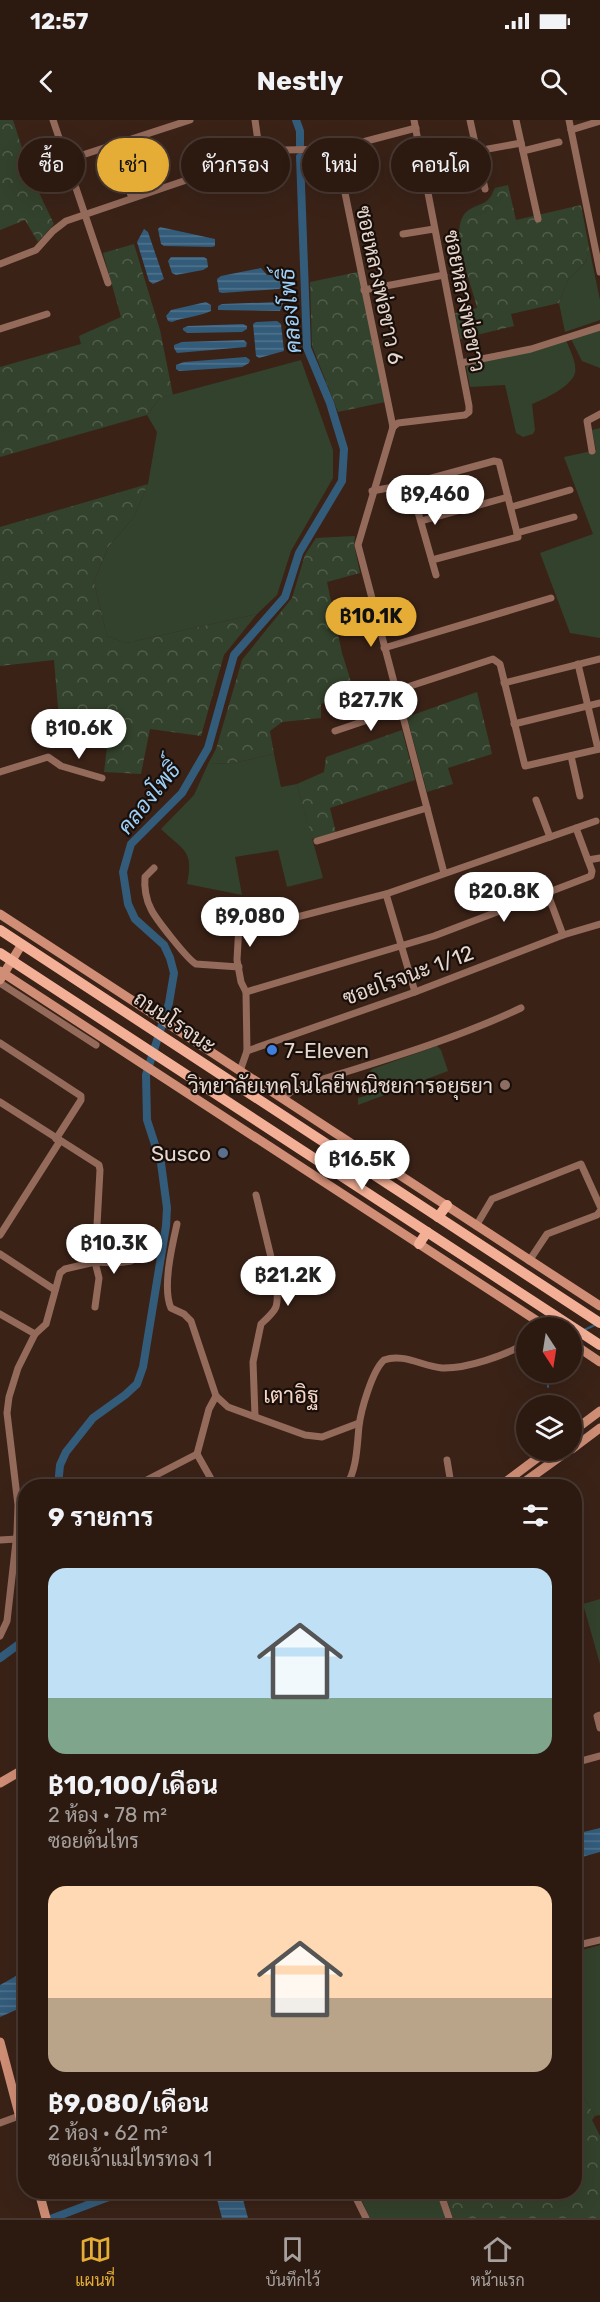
<!DOCTYPE html>
<html lang="th">
<head>
<meta charset="utf-8">
<style>
  body { margin:0; font-family:Rubik,Sarabun,sans-serif; background:#34231a; color:#f1f3f6; height:100vh; display:flex; flex-direction:column; font-size:22px; white-space:nowrap }
  * { box-sizing:border-box; margin:0 }
  p { font-size:20px; color:#a6a19f }
  .icon { flex:none; width:33px; height:33px; fill:none; stroke:currentColor; stroke-width:2; stroke-linecap:round; stroke-linejoin:round }
  .map { position:relative; flex:1; overflow:hidden }
  .sheet { position:absolute; left:18px; top:1359px; width:564px; height:720px; display:flex; flex-direction:column; background:#2c1a11; border-radius:24px; box-shadow:0 6px 24px #0002,0 0 0 2px #483831 }
  .sheet>* { flex:none }
  .top-card { position:absolute; left:18px; top:18px; width:564px; height:54px; display:flex; gap:12px }
  .needle { width:39px; rotate:168deg }
  .controls { position:absolute; left:516px; top:1197px; display:grid; gap:12px }
  .controls a { display:grid; place-items:center; width:66px; height:66px; border-radius:50%; background:#2c1a11; box-shadow:0 6px 24px #0002,0 0 0 2px #483831; font-size:30px }
  .price { position:absolute; translate:-50% -51px; padding:0 14px; border-radius:21px; background:#fff; color:#222; font-size:20px; line-height:39px; filter:drop-shadow(0 2px 3px #0008) }
  .price::after { content:''; position:absolute; left:50%; top:36px; width:18px; height:14px; margin-left:-9px; background:inherit; clip-path:polygon(0 0,100% 0,50% 100%) }
  .price.current { background:#e5ad35; color:#111 }
  ul { padding:0; list-style:none }
  li { display:grid; align-content:center; gap:12px; height:318px; padding:0 30px }
  li span { display:grid; place-items:center; height:186px; border-radius:18px; color:#555 }
  li>.icon { margin-inline-start:auto }
  span .icon { width:108px; height:108px; fill:#fffc; stroke-width:1 }
  li b { font-size:26px }
  h2 { display:flex; justify-content:space-between; align-items:center; height:72px; padding:0 30px; font-size:26px }
  .tag { padding:0 21px; border-radius:27px; background:#2c1a11; box-shadow:0 6px 24px #0002,0 0 0 2px #483831; font-size:21px; line-height:54px }
  .tag.current { background:#e5ad35; color:#111 }
  .status { display:flex; justify-content:space-between; align-items:center; height:42px; padding:0 30px; background:#2c1a11; direction:ltr }
  .status svg { height:16px; fill:currentColor }
  header { display:flex; justify-content:space-between; align-items:center; height:78px; padding:0 30px; background:#2c1a11; font-size:27px; font-weight:700 }
  .tab-bar { display:flex; justify-content:space-around; align-items:center; height:84px; border-top:2px solid #483831; background:#2c1a11; font-size:16px; color:#a6a19f }
  .tab-bar a { display:grid; justify-items:center; gap:3px }
  .tab-bar .current { color:#e5ad35 }
  .map>svg:first-child { display:block }
  .grass { fill:#33422c }
  .forest { fill:url(#forest-crowns) }
  .water { fill:url(#water-rules) }
  .lines { fill:none; stroke-linecap:round; stroke-linejoin:round }
  .stream { stroke:#335c7b; stroke-width:2 }
  .canal { stroke:#335c7b; stroke-width:8 }
  .street { stroke:#946a5b; stroke-width:7 }
  .secondary { stroke:#d08e76; stroke-width:9 }
  .primary { stroke:#f4b097; stroke-width:10 }
  .shop-dot { fill:#3f7fe0; stroke:#190f0a; stroke-width:2 }
  .education-dot { fill:#8d6e63; stroke:#190f0a; stroke-width:2 }
  .service-dot { fill:#5c6f8a; stroke:#190f0a; stroke-width:2 }
  .labels { text-anchor:middle; dominant-baseline:central; stroke-width:4.5; stroke-linejoin:round; paint-order:stroke }
  .street-label { font-size:21px; fill:#e7d7cf; stroke:#190f0a }
  .poi-label { font-size:21px; fill:#e7d7cf; stroke:#190f0a; text-anchor:end }
  .water-label { font-size:22px; font-style:italic; fill:#9dd1fa; stroke:#190f0a }
  .neighbourhood-label { font-size:22px; fill:#f6d6c7; stroke:#190f0a }
</style>
</head>
<body>
<div class="status"><b>12:57</b><svg viewBox="0 0 49 12"><path d="M0 12V9h3v3zM5 12V6h3v6zM10 12V3h3v9zM15 12V0h3v12zM26 1h20v11H26zM47 4h2v5h-2z"/></svg></div>
<header><svg class="icon" aria-label="back" viewBox="0 0 24 24"><path d="M15 5l-7 7 7 7"/></svg>Nestly<svg class="icon" aria-label="search" viewBox="0 0 24 24"><circle cx="10" cy="10" r="6"/><path d="M15 15l6 6"/></svg></header>
<div class="map">
<svg width="600" height="2098" viewBox="0 0 600 2098">
  <defs>
    <pattern id="forest-crowns" width="20" height="18" patternUnits="userSpaceOnUse" patternTransform="scale(1.5)"><rect width="20" height="18" fill="#33422c"/><path d="M2 6a3 3 0 1 1 6 0M12 15a3 3 0 1 1 6 0" fill="none" stroke="#515d4a"/></pattern>
    <pattern id="water-rules" width="6" height="5" patternUnits="userSpaceOnUse" patternTransform="scale(1.5)"><rect width="6" height="5" fill="#335c7b"/><path d="M0 2.5h6" fill="none" stroke="#51738d"/></pattern>
  </defs>
  <rect width="100%" height="100%" fill="#3a2217"/>
  <g class="grass">
    <path d="M589,127L600,180V200L565,212L559,183L568,160L586,142Z"/>
    <path d="M600,210V248L582,241L571,219Z"/>
    <path d="M566,220C570,230 577,243 575,253C572,266 543,280 532,284L535,310L533,314L523,317L516,313L505,265L470,267L466,247L469,244Z"/>
    <path d="M301,240L333,330V358L291,431L277,475L257,494L126,523L107,516L94,462L108,427L134,397L148,364L157,312L147,295L160,278Z"/>
    <path d="M600,308V518L570,513L540,433L593,414L564,337L596,330L592,310Z"/>
    <path d="M274,634L281,667L297,664L323,758L287,767L278,730L235,737L242,775L187,764C194,730 184,731 161,709L194,675L208,644L233,643Z"/>
    <path d="M437,926L441,930L448,951L358,985V978L368,975L371,969L367,955L372,949Z"/>
    <path d="M600,1479V1544L583,1484Z"/>
    <path d="M600,1825V1995L595,1996L575,1963V1832Z"/>
    <path d="M358,2072H436L446,2098H370Z"/>
  </g>
  <g class="forest">
    <path d="M0,0H13L31,56L54,104L38,122L25,100L0,110Z"/>
    <path d="M508,65L516,100L581,85L589,127L586,142L568,160L559,183L511,194L514,206L460,219L455,193L477,188C472,165 452,119 462,98C468,86 479,87 488,80C491,77 493,71 495,68Z"/>
    <path d="M134,124L160,210L173,275L160,278L147,295L0,337V247L81,224L79,216L121,197L103,133Z"/>
    <path d="M358,152L385,282L338,292L312,226L310,162Z"/>
    <path d="M148,364L134,397L108,427L94,462L107,516L126,523L257,494L224,535L201,616L150,609L141,654L104,652L109,610L60,612L54,540L0,546V407Z"/>
    <path d="M355,416L354,424L360,453L327,462L342,533L354,571L321,584V598L282,602L270,611L274,634L233,643L208,644L216,629L242,540L292,478L305,435L316,418Z"/>
    <path d="M477,572L492,634L448,648L453,664L427,672L407,597Z"/>
    <path d="M402,610L415,660L330,688L336,713L312,719L297,664L324,652L326,637Z"/>
    <path d="M575,1963L595,1996L592,2000L600,2016V2098H453L444,2072H574Z"/>
    <path d="M89,2072H134L107,2082L85,2084L83,2074Z"/>
  </g>
  <g class="water">
    <path d="M160,107L215,119V126L212,127L164,126L161,124L158,109Z"/>
    <path d="M144,109L148,112L164,159L153,164L149,161L137,122Z"/>
    <path d="M171,137H204L207,139L208,147L203,150L176,155L172,153L168,141Z"/>
    <path d="M261,148L267,155H280L282,157V167L279,169L222,173L219,172L217,159L221,156Z"/>
    <path d="M206,182L211,185V191C198,197 184,197 172,202L168,201L166,196L171,190Z"/>
    <path d="M279,182L283,183L280,191L218,190V186L222,184Z"/>
    <path d="M277,201L281,204L284,231L259,238L256,236L253,204L256,202Z"/>
    <path d="M243,204L247,206V209L242,212L187,213L183,210V208L188,206Z"/>
    <path d="M244,220L247,223L246,227L177,233L174,228V225L182,222Z"/>
    <path d="M246,237L250,240L249,243L242,247L179,251L176,249V245L184,242Z"/>
    <path d="M600,1708V1732L575,1739V1714Z"/>
    <path d="M25,1851V1886L0,1897V1865Z"/>
    <path d="M215,2072H241L248,2098H222Z"/>
  </g>
  <g class="lines">
    <g class="stream">
      <path d="M584,1210L595,1205"/>
      <path d="M547,1252L548,1267"/>
    </g>
    <g class="canal">
      <path d="M296,0L300,11V26"/>
      <path d="M58,1366L60,1345L66,1332L93,1298L125,1275L137,1264L143,1247L166,1106L167,1088L161,1043L147,1000L146,955L169,883L174,853L170,838L164,825L135,799L128,784L123,752L131,724L182,673L208,628L234,535L285,477L299,433L342,361L344,329L330,283L307,228L300,37"/>
      <path d="M0,1538L26,1519"/>
      <path d="M53,2098L122,2072"/>
    </g>
    <g class="street">
      <path d="M53,0L108,163"/>
      <path d="M255,0L260,35"/>
      <path d="M470,0L485,69"/>
      <path d="M516,0L538,99"/>
      <path d="M569,0L600,152"/>
      <path d="M571,10L600,1"/>
      <path d="M114,25L132,78"/>
      <path d="M336,29L393,307"/>
      <path d="M477,31L521,23"/>
      <path d="M523,31L559,22"/>
      <path d="M67,40L190,0"/>
      <path d="M403,114L434,109"/>
      <path d="M0,144L36,130L53,111L66,101L260,35L284,30L336,29L416,8"/>
      <path d="M364,170L444,155"/>
      <path d="M0,209L47,194"/>
      <path d="M461,243L531,229L600,207"/>
      <path d="M393,307L358,425L444,753"/>
      <path d="M393,307L398,303L465,295L469,292V286L414,0"/>
      <path d="M592,331L587,301L600,294"/>
      <path d="M410,364L436,455"/>
      <path d="M372,371L410,364L494,341L499,342L518,417L432,440"/>
      <path d="M511,387L570,370"/>
      <path d="M421,401L508,377"/>
      <path d="M517,413L574,397"/>
      <path d="M384,528L551,478"/>
      <path d="M578,544L598,629"/>
      <path d="M504,563L600,539"/>
      <path d="M395,571L493,539L500,544L525,646L600,629"/>
      <path d="M514,604L600,583"/>
      <path d="M335,611L400,589"/>
      <path d="M571,636L580,676"/>
      <path d="M0,652L48,637L61,646L102,658"/>
      <path d="M536,680L550,717"/>
      <path d="M317,721L427,688"/>
      <path d="M588,740L600,738"/>
      <path d="M154,748L145,757C144,767 146,780 151,789C155,798 188,840 196,844L239,847"/>
      <path d="M547,772L563,815"/>
      <path d="M386,774L415,872"/>
      <path d="M240,787L237,840L241,862L246,872L247,931L240,951"/>
      <path d="M239,812L386,774L596,701"/>
      <path d="M0,863L96,925"/>
      <path d="M246,872L434,816L591,756L592,751L576,708"/>
      <path d="M0,923L81,976V980L56,1019"/>
      <path d="M247,931L415,872L563,815L600,804"/>
      <path d="M283,979L295,968C370,944 449,922 521,888"/>
      <path d="M0,982L99,1045L100,1050L95,1142L65,1149L60,1153L46,1204L35,1214L18,1248L9,1277L7,1293L18,1385L17,1413L7,1501L0,1516"/>
      <path d="M177,1104C172,1126 162,1168 171,1188L184,1194L191,1201L216,1276L228,1287L305,1315L322,1317L359,1303"/>
      <path d="M476,1106L492,1079L581,1044L600,1086"/>
      <path d="M0,1115L60,1021"/>
      <path d="M0,1134L55,1170"/>
      <path d="M529,1141L547,1114L597,1095L600,1091"/>
      <path d="M95,1187L99,1158L95,1142L117,1143L131,1141"/>
      <path d="M0,1194L35,1214"/>
      <path d="M255,1296L253,1242L261,1204C279,1188 278,1187 277,1162L256,1075"/>
      <path d="M197,1334L209,1289L216,1276"/>
      <path d="M197,1334L215,1366"/>
      <path d="M447,1340L451,1364L449,1366"/>
      <path d="M135,1366L197,1334"/>
      <path d="M346,1366C357,1350 357,1326 359,1306C361,1290 372,1251 384,1240C403,1233 422,1246 442,1248C466,1249 507,1235 526,1223"/>
      <path d="M0,1420L17,1419"/>
      <path d="M600,1595L597,1596L600,1608"/>
      <path d="M574,1643L600,1636"/>
      <path d="M574,1826L600,1820"/>
      <path d="M0,2003L19,1996"/>
      <path d="M353,2072L366,2098"/>
      <path d="M440,2072L449,2098"/>
    </g>
    <g class="secondary">
      <path d="M0,794L600,1186"/>
      <path d="M0,851L548,1208"/>
      <path d="M0,860L22,824"/>
      <path d="M572,1223L600,1242"/>
      <path d="M572,1312L600,1291"/>
      <path d="M572,1329L600,1308"/>
      <path d="M500,1366L548,1330"/>
      <path d="M519,1366L569,1330"/>
      <path d="M0,1663L26,1648"/>
      <path d="M0,1922L26,2020"/>
      <path d="M39,2072L46,2098"/>
    </g>
    <g class="primary">
      <path d="M0,810L600,1203"/>
      <path d="M0,833L600,1225"/>
      <path d="M438,1097L447,1085"/>
      <path d="M419,1124L427,1112"/>
    </g>
  </g>
  <circle class="shop-dot" cx="272" cy="930" r="6"/>
  <circle class="education-dot" cx="505" cy="965" r="6"/>
  <circle class="service-dot" cx="223" cy="1033" r="6"/>
  <g class="labels">
    <g class="street-label">
      <text transform="translate(380 165) rotate(78)">ซอยหลวงพ่อขาว 6</text>
      <text transform="translate(465 181) rotate(79)">ซอยหลวงพ่อขาว</text>
      <text transform="translate(408 855) rotate(-20)">ซอยโรจนะ 1/12</text>
      <text transform="translate(175 902) rotate(34)">ถนนโรจนะ</text>
    </g>
    <g class="poi-label">
      <text x="284" y="930" text-anchor="start">7-Eleven</text>
      <text x="493" y="965">วิทยาลัยเทคโนโลยีพณิชยการอยุธยา</text>
      <text x="211" y="1033">Susco</text>
    </g>
    <g class="water-label">
      <text transform="translate(290 191) rotate(-95)">คลองโพธิ์</text>
      <text transform="translate(149 678) rotate(-51)">คลองโพธิ์</text>
    </g>
    <g class="neighbourhood-label">
      <text x="291" y="1275">เตาอิฐ</text>
    </g>
  </g>
</svg>
<div class="controls">
<a><svg class="needle" viewBox="-14 -14 28 28"><path d="M0-13l5 13h-10z" fill="#e53935"/><path d="M0 13l5-13h-10z" fill="#a6a19f"/></svg></a>
<a><svg class="icon" aria-label="layers" viewBox="0 0 24 24"><path d="M12 4l9 5-9 5-9-5zM3 14l9 5 9-5"/></svg></a>
</div>
<b class="price" style="left:435px;top:406px">฿9,460</b>
<b class="price current" style="left:371px;top:528px">฿10.1K</b>
<b class="price" style="left:371px;top:612px">฿27.7K</b>
<b class="price" style="left:79px;top:640px">฿10.6K</b>
<b class="price" style="left:504px;top:803px">฿20.8K</b>
<b class="price" style="left:250px;top:828px">฿9,080</b>
<b class="price" style="left:362px;top:1071px">฿16.5K</b>
<b class="price" style="left:114px;top:1155px">฿10.3K</b>
<b class="price" style="left:288px;top:1187px">฿21.2K</b>
<div class="top-card">
<a class="tag">ซื้อ</a>
<a class="tag current">เช่า</a>
<a class="tag">ตัวกรอง</a>
<a class="tag">ใหม่</a>
<a class="tag">คอนโด</a>
</div>
<section class="sheet">
<h2>9 รายการ<svg class="icon" aria-label="filters" viewBox="0 0 24 24"><path d="M4 7h16M4 17h16"/><circle cx="9" cy="7" r="2"/><circle cx="15" cy="17" r="2"/></svg></h2>
<ul>
<li><span style="background:linear-gradient(#bfe0f5 70%,#7fa58c 0)"><svg class="icon" aria-label="home" viewBox="0 0 24 24"><path d="M3 11l9-7 9 7M6 9v11h12V9"/></svg></span><div><b>฿10,100/เดือน</b><p>2 ห้อง · 78 m²</p><p>ซอยต้นไทร</p></div></li>
<li><span style="background:linear-gradient(#ffd9b3 60%,#b9a48a 0)"><svg class="icon" aria-label="home" viewBox="0 0 24 24"><path d="M3 11l9-7 9 7M6 9v11h12V9"/></svg></span><div><b>฿9,080/เดือน</b><p>2 ห้อง · 62 m²</p><p>ซอยเจ้าแม่ไทรทอง 1</p></div></li>
</ul>
</section>
</div>
<nav class="tab-bar">
<a class="current"><svg class="icon" aria-label="map" viewBox="0 0 24 24"><path d="M3 6l6-2 6 2 6-2v14l-6 2-6-2-6 2zM9 4v14M15 6v14"/></svg>แผนที่</a>
<a><svg class="icon" aria-label="saved" viewBox="0 0 24 24"><path d="M7 4h10v16l-5-4-5 4z"/></svg>บันทึกไว้</a>
<a><svg class="icon" aria-label="home" viewBox="0 0 24 24"><path d="M3 11l9-7 9 7M6 9v11h12V9"/></svg>หน้าแรก</a>
</nav>
</body>
</html>
